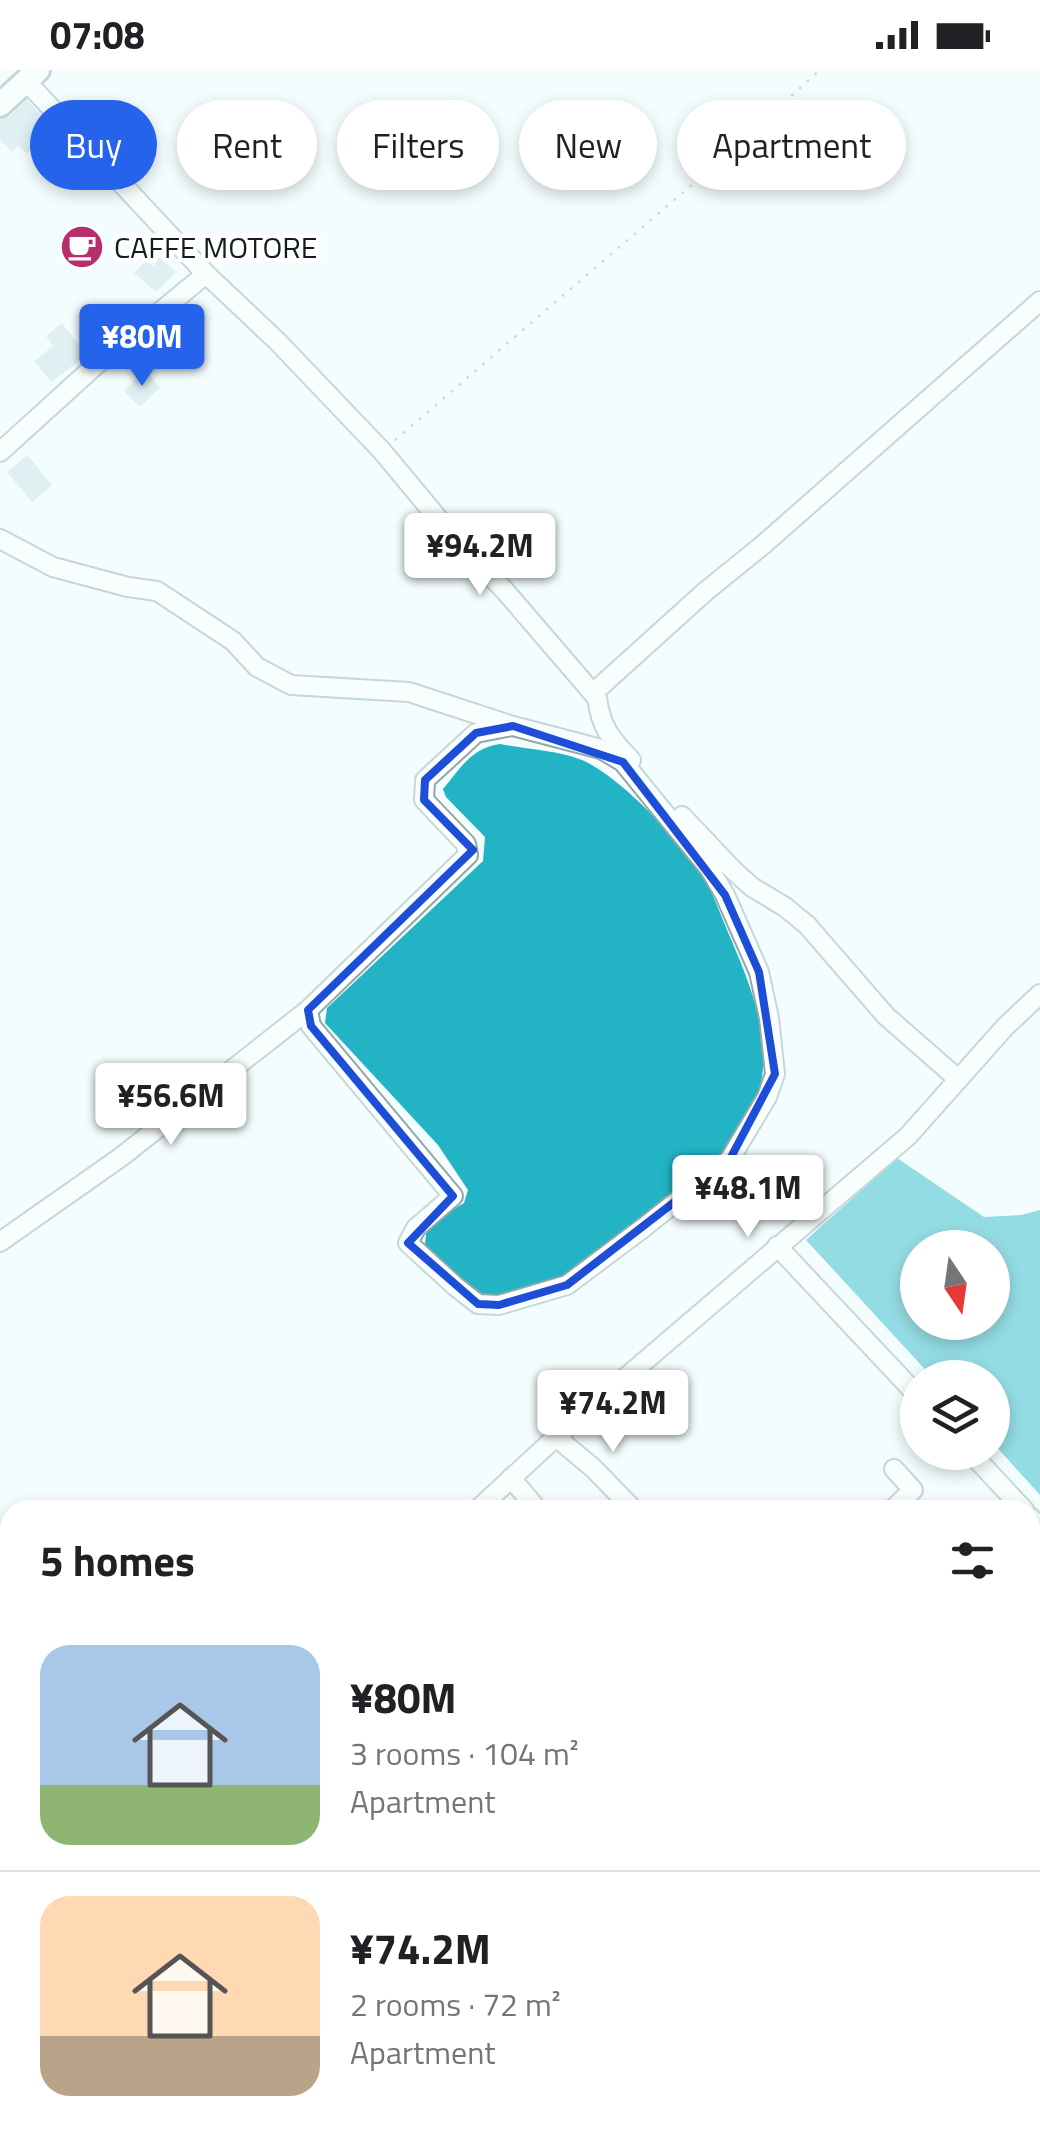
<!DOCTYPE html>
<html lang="en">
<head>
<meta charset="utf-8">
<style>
  body { margin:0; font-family:"Titillium Web",sans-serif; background:#f6f6f6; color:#202124; height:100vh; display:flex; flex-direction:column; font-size:38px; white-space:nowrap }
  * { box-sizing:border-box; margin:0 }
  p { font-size:32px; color:#757577 }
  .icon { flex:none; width:55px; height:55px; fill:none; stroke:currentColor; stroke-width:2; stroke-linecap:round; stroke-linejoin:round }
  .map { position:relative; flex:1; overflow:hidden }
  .details { position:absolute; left:0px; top:1430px; width:1040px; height:640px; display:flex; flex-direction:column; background:#fff; border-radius:30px 30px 0 0; box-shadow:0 5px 15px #0003 }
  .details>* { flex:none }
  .guide { position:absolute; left:30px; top:30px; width:980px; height:90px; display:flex; gap:20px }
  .needle { width:65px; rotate:167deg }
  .buttons { position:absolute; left:900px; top:1160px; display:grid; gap:20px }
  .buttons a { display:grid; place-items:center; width:110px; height:110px; border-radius:50%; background:#fff; box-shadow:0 5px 15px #0003; font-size:50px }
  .price { position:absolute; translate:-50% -85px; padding:0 22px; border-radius:10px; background:#fff; color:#222; font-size:32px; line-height:65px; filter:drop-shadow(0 2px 5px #0008) }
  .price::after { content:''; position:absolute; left:50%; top:60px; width:30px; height:22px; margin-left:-15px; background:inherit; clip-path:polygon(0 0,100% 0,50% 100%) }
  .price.selected { background:#2563eb; color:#fff }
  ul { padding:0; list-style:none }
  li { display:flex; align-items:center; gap:30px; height:250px; padding:0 40px }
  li+li { border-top:2px solid #e0e0e0 }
  li span { display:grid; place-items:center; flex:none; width:280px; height:200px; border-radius:30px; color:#555 }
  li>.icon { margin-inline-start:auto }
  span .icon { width:120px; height:120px; fill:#fffc; stroke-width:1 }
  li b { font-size:42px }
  h2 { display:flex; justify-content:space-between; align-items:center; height:120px; padding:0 40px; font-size:42px }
  .pill { padding:0 35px; border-radius:45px; background:#fff; box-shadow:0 5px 15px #0003; font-size:35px; line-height:90px }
  .pill.selected { background:#2563eb; color:#fff }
  .status { display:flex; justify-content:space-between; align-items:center; height:70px; padding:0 50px; background:#fff; direction:ltr }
  .status svg { height:28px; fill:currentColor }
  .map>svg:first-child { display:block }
  .water { fill:#22b3c4; fill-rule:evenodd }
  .building { fill:#c9e1e5 }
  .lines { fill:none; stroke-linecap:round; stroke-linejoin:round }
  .minor-casing { stroke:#90a8ab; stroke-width:22 }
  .major-casing { stroke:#90a8ab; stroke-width:28 }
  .path { stroke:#a1aaab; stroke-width:2.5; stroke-dasharray:2.5 8; stroke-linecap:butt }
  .minor { stroke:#fff; stroke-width:18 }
  .major { stroke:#fff; stroke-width:22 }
  .marked { fill:none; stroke:#1d4ed8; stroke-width:8; stroke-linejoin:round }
  .labels { text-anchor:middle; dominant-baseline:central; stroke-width:9; stroke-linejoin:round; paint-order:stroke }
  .poi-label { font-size:30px; fill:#141d1e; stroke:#fff; text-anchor:start }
</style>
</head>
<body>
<div class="status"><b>07:08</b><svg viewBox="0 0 49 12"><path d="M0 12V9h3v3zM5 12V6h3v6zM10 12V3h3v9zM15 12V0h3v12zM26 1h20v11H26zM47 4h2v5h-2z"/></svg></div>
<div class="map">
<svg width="1040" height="2070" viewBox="0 0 1040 2070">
  <rect width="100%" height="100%" fill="#f3fdfe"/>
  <g class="water">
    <path d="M500,674C526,679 557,680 582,690C623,708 688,778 709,818C716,831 721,846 727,860C748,909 774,967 759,1021C755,1036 745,1055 735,1068C696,1114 644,1149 595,1184C579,1195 562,1211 545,1218C529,1225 494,1233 478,1228C462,1223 436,1187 425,1174L427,1155L464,1133L468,1120L438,1075L325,953L327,938L483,791L485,767L446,727L443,719C460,699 471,678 500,674Z"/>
    <path d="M897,1088L984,1147L1021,1145L1040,1140V1425L993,1373L992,1308L932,1307L806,1170ZM918,1178H992V1252H918Z"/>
  </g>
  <g class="building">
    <path d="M27,30L41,45L38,47L75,82L64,92L45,74L36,83L32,79L27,84L18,76L12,82L0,70V50L10,46Z"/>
    <path d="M91,158L103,171L76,194L65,181Z"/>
    <path d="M159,187L176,202L156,222L134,203L145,191L154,196Z"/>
    <path d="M62,253L87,285L51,312L34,291L53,276L46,266Z"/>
    <path d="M145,300L160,317L140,337L124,321Z"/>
    <path d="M27,385L52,415L32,432L7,402Z"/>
  </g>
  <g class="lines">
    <g class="minor-casing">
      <g id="minor">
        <path d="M26,11L206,204L278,272L382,381L446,458L506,522L597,628C601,658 611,669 631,690"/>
        <path d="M0,382L98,293L206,204"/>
        <path d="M0,469L53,497L128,517L157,521L233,571L257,597L291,615L409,622L513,656L601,679L623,692L709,798L725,825L759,902L769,948L775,1004L767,1027L730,1089L643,1158L567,1215L499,1235L478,1234L455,1216L408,1173L416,1158L453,1126L311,956L308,940"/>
        <path d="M593,623L706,521L764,474L1040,231"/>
        <path d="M682,746L734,801L752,817L785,837L807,855L886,946L958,1009"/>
        <path d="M0,1172L121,1087L308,940L468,785L466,774L424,730L425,710L476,663L512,656"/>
        <path d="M777,1176L918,1326"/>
        <path d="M556,1367L593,1398L634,1440"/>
        <path d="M970,1382L1024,1440"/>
        <path d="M511,1408L538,1440"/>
        <path d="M477,1440L556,1367L908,1066L1005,957L1040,924"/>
        <path d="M892,1440L913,1420L894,1399"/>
        <path d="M1030,1447L1040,1457"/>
        <path d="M1030,1552L1040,1564"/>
        <path d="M0,1600L10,1613"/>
        <path d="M1030,1613L1040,1605"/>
        <path d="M1030,1718L1040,1710"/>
        <path d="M0,1871L10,1862"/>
        <path d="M1030,1885L1040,1896"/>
        <path d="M0,1934L10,1944"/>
        <path d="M1030,2015L1040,2007"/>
        <path d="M130,2060L141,2070"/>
        <path d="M376,2060L384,2070"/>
        <path d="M826,2060L834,2070"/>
        <path d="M154,2070L175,2060"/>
        <path d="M963,2070L975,2060"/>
      </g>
    </g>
    <g class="major-casing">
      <path id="major" d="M0,35L38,0"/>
    </g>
    <path class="path" d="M395,370L724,87L820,0"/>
    <use href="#minor" class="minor"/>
    <use href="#major" class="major"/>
  </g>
  <path d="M0 0H1040V2070H0ZM513,656L623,692L725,825L759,902L775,1004L730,1089L567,1215L499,1235L478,1234L408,1173L453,1126L311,956L308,940L473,780L424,730L425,710L476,663Z" fill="#f3fdfe" fill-opacity=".55" fill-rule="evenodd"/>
  <path class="marked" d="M513,656L623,692L725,825L759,902L775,1004L730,1089L567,1215L499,1235L478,1234L408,1173L453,1126L311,956L308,940L473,780L424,730L425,710L476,663Z"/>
  <defs>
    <g id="cafe-disc" transform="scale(2.25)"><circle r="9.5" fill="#b72e6c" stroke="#fff"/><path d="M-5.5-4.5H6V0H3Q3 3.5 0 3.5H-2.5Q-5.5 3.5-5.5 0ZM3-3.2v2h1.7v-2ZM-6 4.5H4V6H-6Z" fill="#fff"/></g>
  </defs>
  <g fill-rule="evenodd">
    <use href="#cafe-disc" x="82" y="177"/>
  </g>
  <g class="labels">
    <g class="poi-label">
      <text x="114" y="177">CAFFE MOTORE</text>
    </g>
  </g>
</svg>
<div class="buttons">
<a><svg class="needle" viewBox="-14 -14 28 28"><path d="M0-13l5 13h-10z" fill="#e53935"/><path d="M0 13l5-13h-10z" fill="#757577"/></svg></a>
<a><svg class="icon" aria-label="layers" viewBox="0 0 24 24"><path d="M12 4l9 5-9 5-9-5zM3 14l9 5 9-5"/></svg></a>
</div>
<b class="price selected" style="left:142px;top:319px">¥80M</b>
<b class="price" style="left:480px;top:528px">¥94.2M</b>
<b class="price" style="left:171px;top:1078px">¥56.6M</b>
<b class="price" style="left:748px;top:1170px">¥48.1M</b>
<b class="price" style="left:613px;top:1385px">¥74.2M</b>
<div class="guide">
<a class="pill selected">Buy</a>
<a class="pill">Rent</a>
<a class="pill">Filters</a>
<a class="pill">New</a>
<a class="pill">Apartment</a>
</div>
<section class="details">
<h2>5 homes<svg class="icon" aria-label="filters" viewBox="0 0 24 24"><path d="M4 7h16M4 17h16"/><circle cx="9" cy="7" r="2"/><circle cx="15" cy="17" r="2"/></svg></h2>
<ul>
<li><span style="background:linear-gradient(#a9c7e8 70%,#8fb573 0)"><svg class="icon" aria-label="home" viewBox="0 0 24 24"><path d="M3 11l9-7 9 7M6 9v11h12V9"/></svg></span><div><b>¥80M</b><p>3 rooms · 104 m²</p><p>Apartment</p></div></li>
<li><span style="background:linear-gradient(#ffd9b3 70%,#b9a48a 0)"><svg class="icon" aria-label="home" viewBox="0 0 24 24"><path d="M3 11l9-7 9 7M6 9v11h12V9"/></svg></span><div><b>¥74.2M</b><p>2 rooms · 72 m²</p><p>Apartment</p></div></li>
</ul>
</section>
</div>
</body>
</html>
